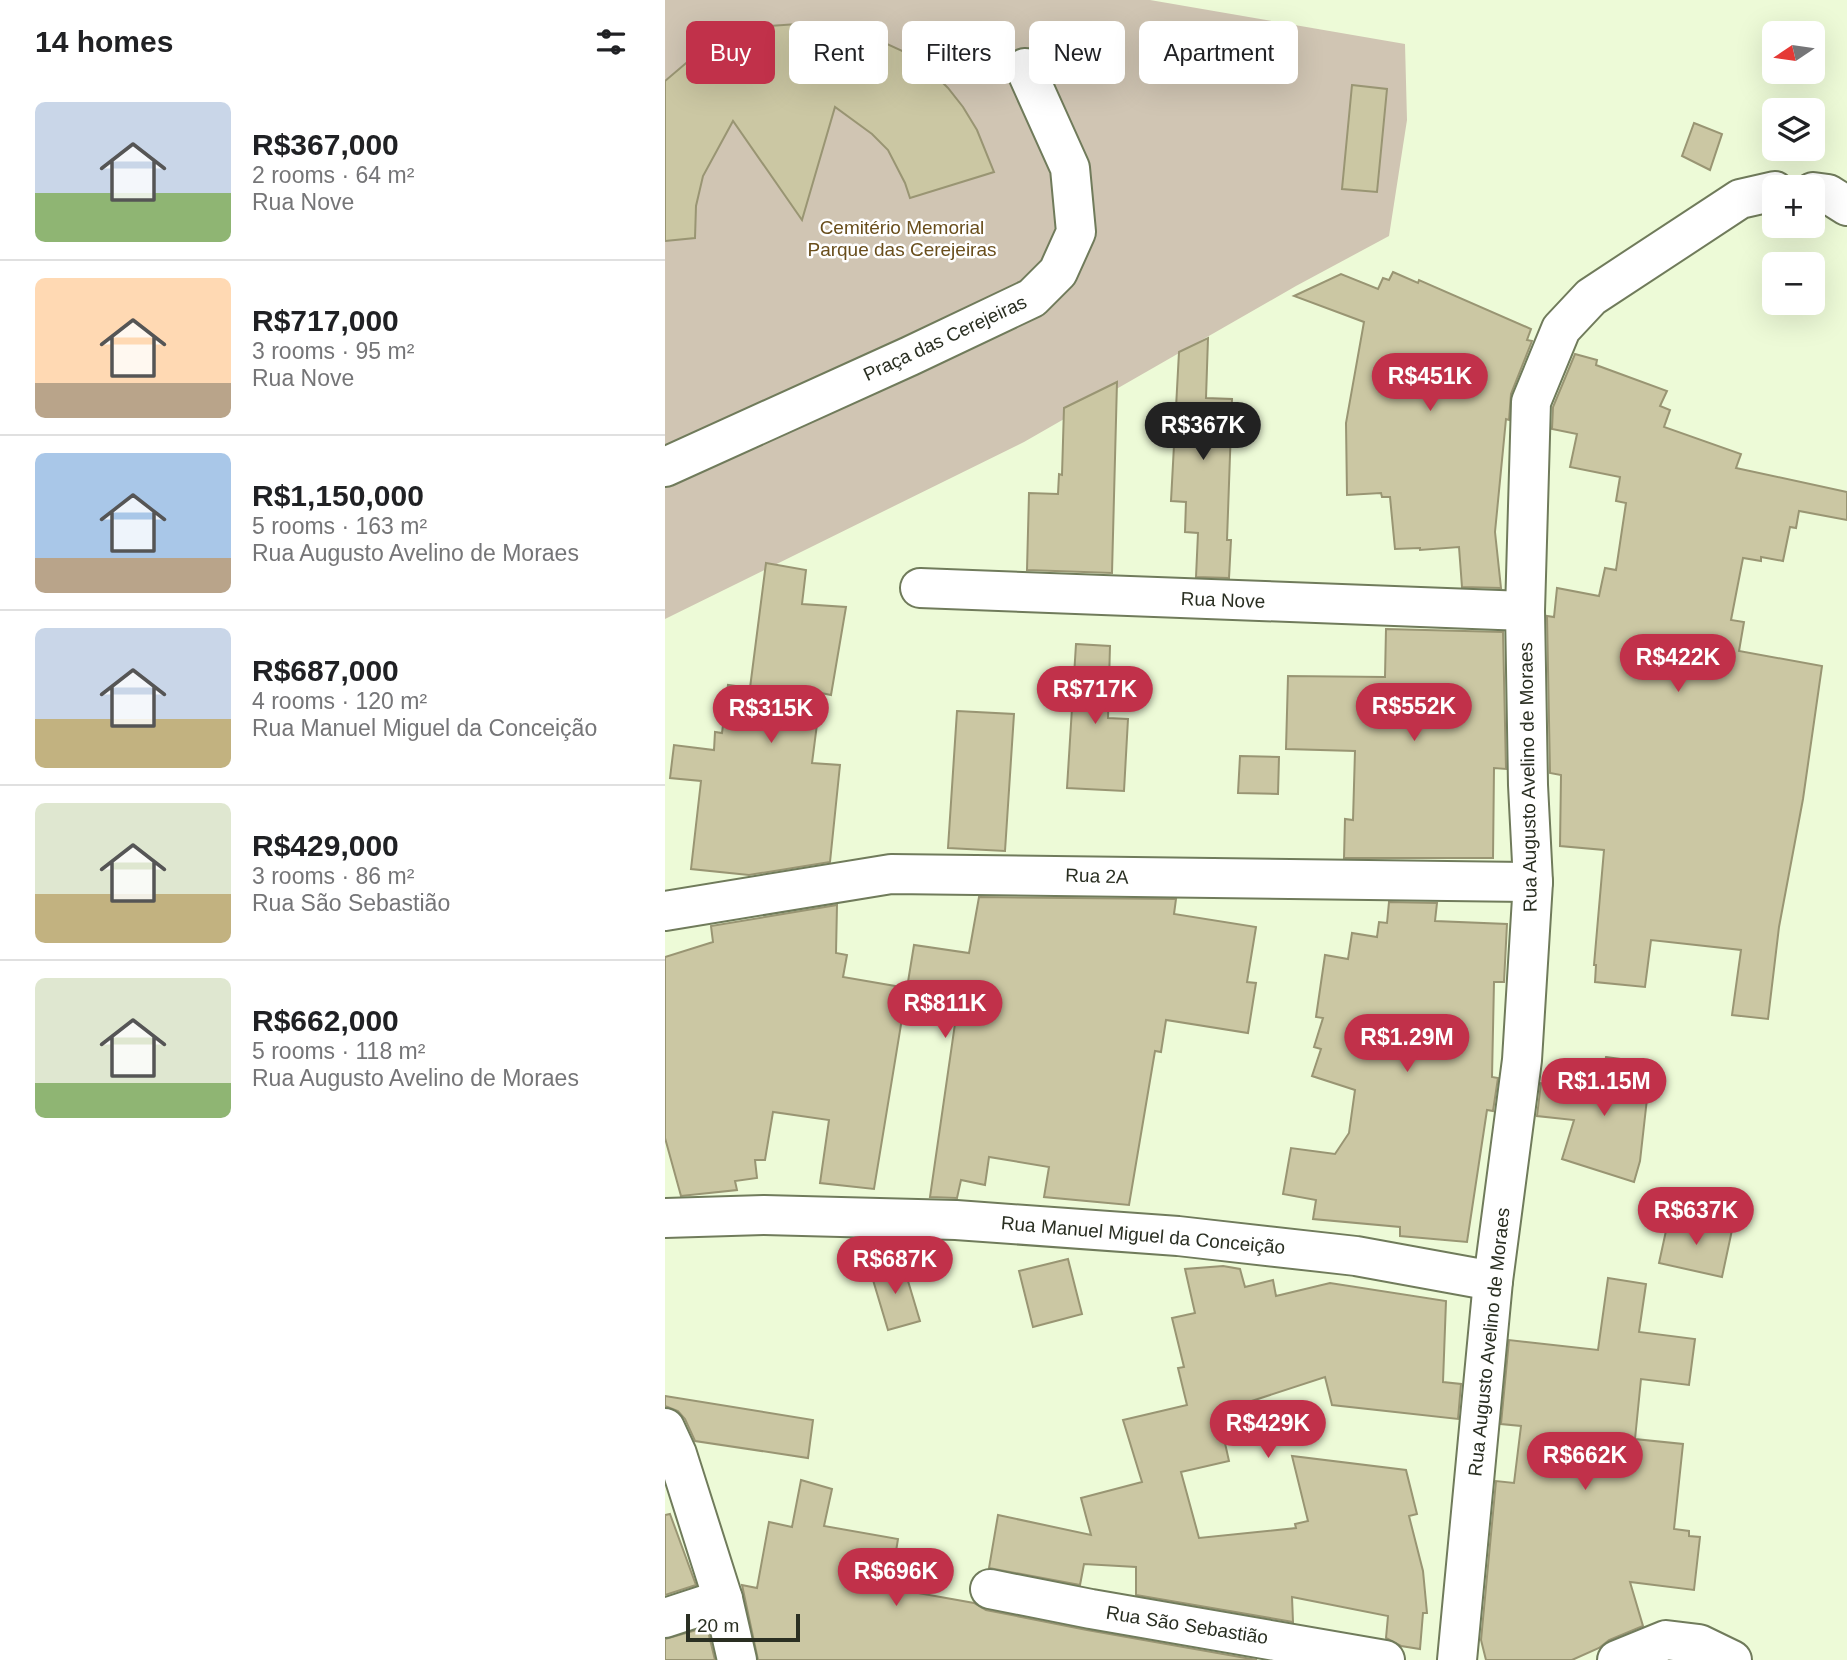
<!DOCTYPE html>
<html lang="en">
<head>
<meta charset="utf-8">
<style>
  body { margin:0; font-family:Arial,sans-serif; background:#f6f6f6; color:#202124; height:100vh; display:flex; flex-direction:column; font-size:26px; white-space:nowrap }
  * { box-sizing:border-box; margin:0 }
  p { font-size:23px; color:#757577 }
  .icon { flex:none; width:38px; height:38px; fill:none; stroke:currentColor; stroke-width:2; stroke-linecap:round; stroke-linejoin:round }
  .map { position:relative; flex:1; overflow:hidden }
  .sheet { display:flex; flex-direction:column; background:#fff; width:665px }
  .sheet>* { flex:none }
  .hud { position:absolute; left:21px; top:21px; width:665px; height:63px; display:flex; gap:14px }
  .needle { width:46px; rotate:257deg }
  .controls { position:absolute; left:1097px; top:21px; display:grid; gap:14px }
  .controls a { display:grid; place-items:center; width:63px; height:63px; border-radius:10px; background:#fff; box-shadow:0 7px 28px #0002; font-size:35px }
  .scale { position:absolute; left:21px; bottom:18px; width:114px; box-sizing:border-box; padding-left:7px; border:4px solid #2a2f22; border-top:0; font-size:19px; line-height:24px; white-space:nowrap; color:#2a2f22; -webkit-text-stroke:5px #fff; paint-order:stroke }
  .price { position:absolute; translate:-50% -60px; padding:0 16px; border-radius:24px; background:#c1314a; color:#fff; font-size:23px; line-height:46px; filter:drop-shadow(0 2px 4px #0008) }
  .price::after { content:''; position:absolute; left:50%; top:42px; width:21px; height:16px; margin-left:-10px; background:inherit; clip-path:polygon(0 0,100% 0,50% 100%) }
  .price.active { background:#222; color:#fff }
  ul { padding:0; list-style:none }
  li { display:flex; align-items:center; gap:21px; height:175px; padding:0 35px }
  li+li { border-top:2px solid #e0e0e0 }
  li span { display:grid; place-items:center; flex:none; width:196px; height:140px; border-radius:10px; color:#555 }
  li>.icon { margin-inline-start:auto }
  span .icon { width:84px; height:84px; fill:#fffc; stroke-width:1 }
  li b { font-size:30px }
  h2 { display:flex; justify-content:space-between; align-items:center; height:84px; padding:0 35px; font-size:30px }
  .chip { padding:0 24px; border-radius:10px; background:#fff; box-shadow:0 7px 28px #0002; font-size:24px; line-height:63px }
  .chip.active { background:#c1314a; color:#fff }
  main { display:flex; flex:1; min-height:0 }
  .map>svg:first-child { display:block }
  .green { fill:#d0c5b3 }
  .building { fill:#cbc7a3; stroke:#999573; stroke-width:2 }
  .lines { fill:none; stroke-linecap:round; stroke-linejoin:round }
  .minor-casing { stroke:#707b5b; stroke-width:42 }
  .minor { stroke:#fff; stroke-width:38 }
  .labels { text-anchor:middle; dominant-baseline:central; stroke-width:5; stroke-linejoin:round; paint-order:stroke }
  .park-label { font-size:19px; fill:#694e1c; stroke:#fff }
  .street-label { font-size:19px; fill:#2a2f22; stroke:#fff }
</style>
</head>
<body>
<main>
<section class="sheet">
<h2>14 homes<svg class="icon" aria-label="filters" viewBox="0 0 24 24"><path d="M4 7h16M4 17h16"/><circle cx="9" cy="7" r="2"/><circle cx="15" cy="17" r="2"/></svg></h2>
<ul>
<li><span style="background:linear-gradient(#c9d6e8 65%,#8fb573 0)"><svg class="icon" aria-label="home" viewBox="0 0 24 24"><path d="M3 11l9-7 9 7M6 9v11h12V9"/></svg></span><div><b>R$367,000</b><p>2 rooms · 64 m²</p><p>Rua Nove</p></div></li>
<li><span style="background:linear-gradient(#ffd9b3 75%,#b9a48a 0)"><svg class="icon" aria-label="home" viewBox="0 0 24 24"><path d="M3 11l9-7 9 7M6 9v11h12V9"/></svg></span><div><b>R$717,000</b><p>3 rooms · 95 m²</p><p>Rua Nove</p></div></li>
<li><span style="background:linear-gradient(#a9c7e8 75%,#b9a48a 0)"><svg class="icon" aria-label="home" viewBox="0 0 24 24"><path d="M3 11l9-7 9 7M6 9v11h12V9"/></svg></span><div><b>R$1,150,000</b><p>5 rooms · 163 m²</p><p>Rua Augusto Avelino de Moraes</p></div></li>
<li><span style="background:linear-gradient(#c9d6e8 65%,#c2b280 0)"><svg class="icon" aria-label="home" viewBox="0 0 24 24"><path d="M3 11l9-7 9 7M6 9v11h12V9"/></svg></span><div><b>R$687,000</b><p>4 rooms · 120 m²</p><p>Rua Manuel Miguel da Conceição</p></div></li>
<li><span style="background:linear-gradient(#dfe7d0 65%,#c2b280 0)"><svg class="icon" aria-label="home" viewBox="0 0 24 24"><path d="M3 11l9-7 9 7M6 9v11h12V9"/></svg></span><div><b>R$429,000</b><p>3 rooms · 86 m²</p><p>Rua São Sebastião</p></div></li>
<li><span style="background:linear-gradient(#dfe7d0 75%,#8fb573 0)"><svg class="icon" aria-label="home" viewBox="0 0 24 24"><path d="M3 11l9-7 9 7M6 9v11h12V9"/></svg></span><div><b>R$662,000</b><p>5 rooms · 118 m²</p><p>Rua Augusto Avelino de Moraes</p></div></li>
</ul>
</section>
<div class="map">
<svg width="1182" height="1660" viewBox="0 0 1182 1660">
  <rect width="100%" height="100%" fill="#edfad7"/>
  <path class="green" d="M0,0H485L740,44L742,120L724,236L631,286L359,442L0,619Z"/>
  <g class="building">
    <path d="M147,23L196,32L244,54L264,69L283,88L298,107L312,130L329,172L245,198L240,183L223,150L207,134L170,107L137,220L68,121L38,176L31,206L30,238L0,241V81L27,58L66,36L91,27Z"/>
    <path d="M687,85L722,89L712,192L677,189Z"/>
    <path d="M1029,123L1057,134L1045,170L1017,156Z"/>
    <path d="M728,272L753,283L754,280L866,329L862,340L867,341L846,394L844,420L841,419L830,532L836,588L797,587L794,547L755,550V548L730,549L725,497H717L716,493L682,495L681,423L699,322L629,296L676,274L713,289L718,278L724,280Z"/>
    <path d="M543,338L541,398L567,399L562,540H566L564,578L531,577L533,533L520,532L521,502L506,501L514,352Z"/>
    <path d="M910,354L932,360L931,365L1002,391L995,406L1005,410L999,427L1076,454L1071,468L1182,492V520L1134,511L1131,528L1125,527L1118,561L1096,557V561L1078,558L1066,620L1079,622L1074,651L1157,666L1138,799L1114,927L1103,1019L1067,1015L1076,950L986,940L980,987L930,982L931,965H929L939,850L895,846L896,775L885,773L882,616L889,617L892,588L934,596L940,568L951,570L961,503L951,501L955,477L905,467L912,434L887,429L888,407Z"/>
    <path d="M452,382L447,573L362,570L364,493L393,494L394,474L397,475L399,408Z"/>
    <path d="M101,563L141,570L137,604L181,607L166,695L156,693L147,763L175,765L165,862L84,875L26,869L36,781L5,778L9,745L49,750L50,732L57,733L63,685L85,688Z"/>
    <path d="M721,629L838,632L841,769L829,768L828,858H679L680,819L688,820L690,751L621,749L623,676L720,677Z"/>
    <path d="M411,644L445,646L443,718L463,719L459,791L402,788Z"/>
    <path d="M292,711L349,714L340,851L283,848Z"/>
    <path d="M575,756L614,757L613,794L573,793Z"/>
    <path d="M314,897L511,899L509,914L591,927L582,982L591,983L583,1033L501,1020L496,1052L490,1051L464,1205L379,1197L384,1167L324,1157L320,1185L296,1180L292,1198L265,1197L294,996L242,988L209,1189L155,1183L164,1120L108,1112L100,1160H90L92,1178L70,1181L72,1190L16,1196L0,1138V957L48,942L46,926L172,905L171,953L182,955L178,977L242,988L249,945L304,953Z"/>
    <path d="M724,902L772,903L770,921L842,924L839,982H829L827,1077L833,1078L828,1111L822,1110L802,1242L735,1236V1227L648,1219L651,1200L618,1194L626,1148L670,1154L684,1133L690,1090L647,1076L656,1049L649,1047L658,1018L651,1017L660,955L683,959L687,933L712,937L714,922L722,923Z"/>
    <path d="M941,1057L986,1063L975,1161L969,1182L897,1159L909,1120L872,1116L876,1083L936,1090Z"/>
    <path d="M1004,1217L1067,1230L1057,1277L994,1263Z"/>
    <path d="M403,1259L417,1314L368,1327L354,1271Z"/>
    <path d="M237,1261L255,1321L223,1330L205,1270Z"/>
    <path d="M558,1266L575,1269L580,1287L608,1280L611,1296L665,1283L781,1301L778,1382L796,1384L793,1419L667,1405L660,1377L553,1412L564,1461L516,1472L534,1538L631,1528L630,1524L643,1521L627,1456L741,1470L752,1514L744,1516L758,1571L762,1613H758L755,1649L736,1646L721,1638L723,1616L627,1597L628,1622L471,1595V1567L419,1564L415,1585L324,1568L333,1515L426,1535L416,1498L477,1482L458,1420L522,1405L513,1368L519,1367L507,1318L530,1313L520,1269Z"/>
    <path d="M943,1278L981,1284L974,1332L1030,1339L1024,1385L976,1379L970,1439L1018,1444L1009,1529L1024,1531V1536L1035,1537L1029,1590L965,1582L978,1626L944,1640L934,1648L907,1660H821L816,1640L831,1481L849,1483L856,1426L836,1424L844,1340L933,1350Z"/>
    <path d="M0,1396L148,1420L143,1458L30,1441L20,1419L13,1411L0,1406Z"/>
    <path d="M136,1480L167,1489L159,1526L233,1539L225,1588L309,1603L321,1610L422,1630L592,1660H93L77,1585L92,1588L104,1522L127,1527Z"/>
    <path d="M5,1514L31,1585L0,1595V1515Z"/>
    <path d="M42,1627L50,1660H0V1639Z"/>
  </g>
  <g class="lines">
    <g class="minor-casing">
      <g id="minor">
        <path d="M1148,192L1163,194L1182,206"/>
        <path d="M0,467L245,356L367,298L393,272L411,232L405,168L360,68"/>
        <path d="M255,588L860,611"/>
        <path d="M0,911L226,874L868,882"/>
        <path d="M0,1218L99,1215L291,1220L513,1236L691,1256L828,1281"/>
        <path d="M0,1428L12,1454L58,1599L72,1660"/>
        <path d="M325,1589L426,1609L720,1660"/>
        <path d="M0,1618L58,1599"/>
        <path d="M792,1660L828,1281L857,1060L868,882L863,785L860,611L866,402L896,329L926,297L1075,199L1110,191"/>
        <path d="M952,1660L1001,1640L1034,1644L1067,1660"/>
      </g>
    </g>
    <use href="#minor" class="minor"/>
  </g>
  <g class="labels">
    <g class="park-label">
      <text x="237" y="227">Cemitério Memorial<tspan x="237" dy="22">Parque das Cerejeiras</tspan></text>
    </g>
    <g class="street-label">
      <text transform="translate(280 338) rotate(-25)">Praça das Cerejeiras</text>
      <text transform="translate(558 600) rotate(2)">Rua Nove</text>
      <text transform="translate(863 777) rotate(-91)">Rua Augusto Avelino de Moraes</text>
      <text transform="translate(432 876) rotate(2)">Rua 2A</text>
      <text transform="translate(478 1235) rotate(5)">Rua Manuel Miguel da Conceição</text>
      <text transform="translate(824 1342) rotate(-84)">Rua Augusto Avelino de Moraes</text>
      <text transform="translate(522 1625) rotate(9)">Rua São Sebastião</text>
    </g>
  </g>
</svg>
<div class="controls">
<a><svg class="needle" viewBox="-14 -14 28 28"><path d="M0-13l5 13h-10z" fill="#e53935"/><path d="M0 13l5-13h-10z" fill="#757577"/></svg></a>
<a><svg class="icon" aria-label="layers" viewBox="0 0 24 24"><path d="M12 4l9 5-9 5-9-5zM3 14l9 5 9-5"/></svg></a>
<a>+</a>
<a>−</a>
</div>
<div class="scale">20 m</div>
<b class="price" style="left:765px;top:413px">R$451K</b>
<b class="price active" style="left:538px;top:462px">R$367K</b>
<b class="price" style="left:1013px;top:694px">R$422K</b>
<b class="price" style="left:430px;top:726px">R$717K</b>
<b class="price" style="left:749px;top:743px">R$552K</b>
<b class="price" style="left:106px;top:745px">R$315K</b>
<b class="price" style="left:280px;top:1040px">R$811K</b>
<b class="price" style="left:742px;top:1074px">R$1.29M</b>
<b class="price" style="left:939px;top:1118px">R$1.15M</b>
<b class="price" style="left:1031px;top:1247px">R$637K</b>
<b class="price" style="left:230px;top:1296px">R$687K</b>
<b class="price" style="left:603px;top:1460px">R$429K</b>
<b class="price" style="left:920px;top:1492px">R$662K</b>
<b class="price" style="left:231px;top:1608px">R$696K</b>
<div class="hud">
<a class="chip active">Buy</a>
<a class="chip">Rent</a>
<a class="chip">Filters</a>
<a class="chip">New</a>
<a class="chip">Apartment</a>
</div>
</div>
</main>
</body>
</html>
